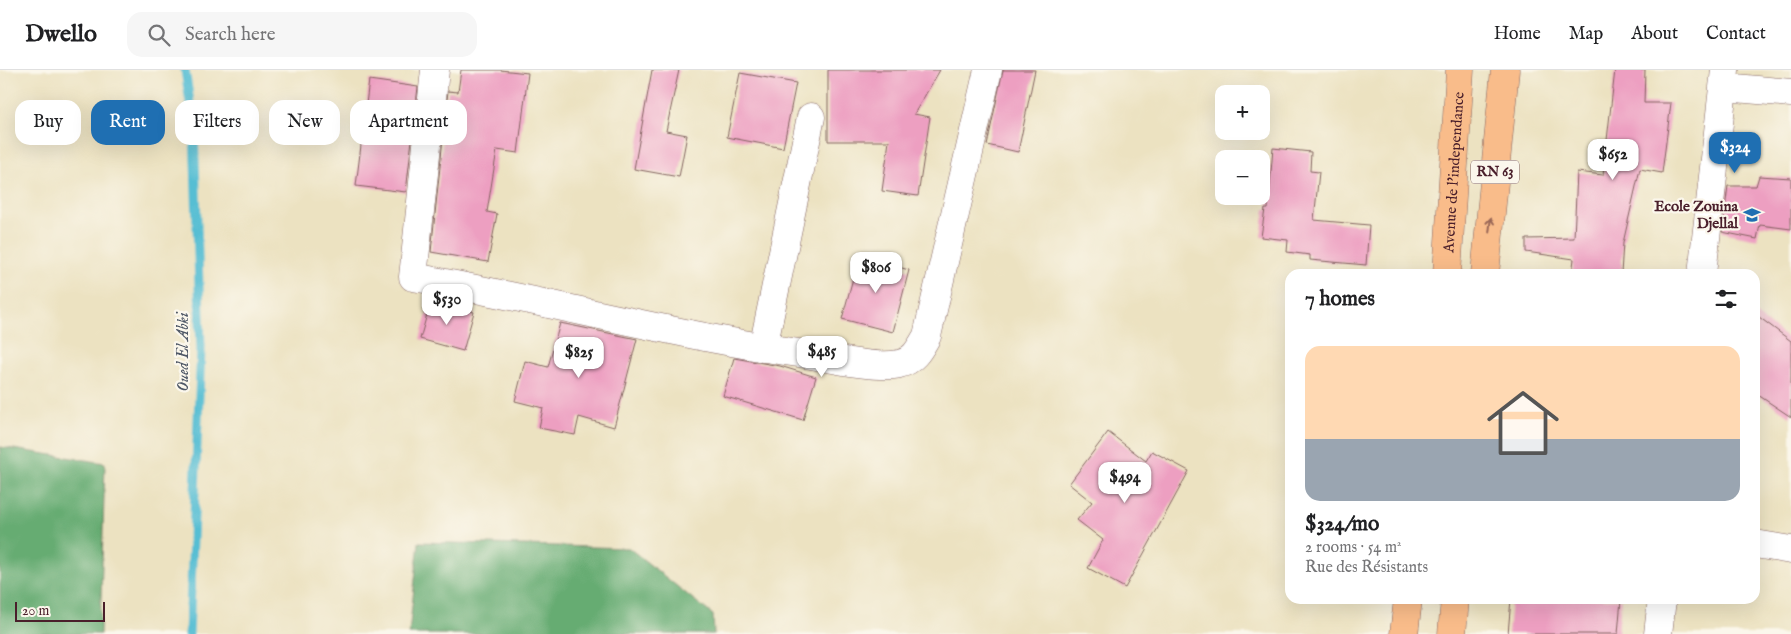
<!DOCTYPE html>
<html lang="en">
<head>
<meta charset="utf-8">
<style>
  body { margin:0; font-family:"IM FELL English",serif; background:#f6f6f6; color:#202124; height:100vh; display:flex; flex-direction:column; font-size:19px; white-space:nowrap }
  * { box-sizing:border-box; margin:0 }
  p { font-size:16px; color:#757577 }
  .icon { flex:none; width:28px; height:28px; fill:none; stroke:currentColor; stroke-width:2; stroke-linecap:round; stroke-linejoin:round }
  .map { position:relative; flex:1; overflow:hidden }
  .panel { position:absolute; left:1285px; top:199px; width:475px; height:335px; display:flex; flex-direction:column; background:#fff; border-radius:15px; box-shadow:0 5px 20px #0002 }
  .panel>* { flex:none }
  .guide { position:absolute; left:15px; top:30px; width:475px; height:45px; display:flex; gap:10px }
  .tools { position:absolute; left:1215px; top:15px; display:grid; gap:10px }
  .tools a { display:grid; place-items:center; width:55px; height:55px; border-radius:10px; background:#fff; box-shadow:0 5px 20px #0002; font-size:25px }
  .scale { position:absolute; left:15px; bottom:12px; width:90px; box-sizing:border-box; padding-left:5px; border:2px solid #4a1f2b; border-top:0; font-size:14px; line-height:18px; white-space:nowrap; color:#4a1f2b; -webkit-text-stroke:4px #fbf7ec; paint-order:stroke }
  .price { position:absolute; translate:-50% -42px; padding:0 11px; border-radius:10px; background:#fff; color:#222; font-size:16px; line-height:32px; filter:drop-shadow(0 1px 2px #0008) }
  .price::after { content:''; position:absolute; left:50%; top:30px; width:15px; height:11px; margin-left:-8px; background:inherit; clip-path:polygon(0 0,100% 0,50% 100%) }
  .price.active { background:#1f6fb2; color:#fff }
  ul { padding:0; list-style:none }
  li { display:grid; align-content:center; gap:10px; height:265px; padding:0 20px }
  li span { display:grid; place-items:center; height:155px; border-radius:15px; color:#555 }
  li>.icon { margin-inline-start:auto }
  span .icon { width:90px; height:90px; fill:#fffc; stroke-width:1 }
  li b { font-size:21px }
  h2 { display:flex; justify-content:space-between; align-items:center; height:60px; padding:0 20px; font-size:21px }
  .pill { padding:0 18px; border-radius:15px; background:#fff; box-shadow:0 5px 20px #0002; font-size:18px; line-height:45px }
  .pill.active { background:#1f6fb2; color:#fff }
  header { display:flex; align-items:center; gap:30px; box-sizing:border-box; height:70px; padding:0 25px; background:#fff; border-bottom:1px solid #e0e0e0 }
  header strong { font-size:24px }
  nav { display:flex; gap:28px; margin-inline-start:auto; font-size:18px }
  .search { width:350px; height:45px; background:#f6f6f6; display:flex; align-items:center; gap:12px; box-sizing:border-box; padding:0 18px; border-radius:15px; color:#757577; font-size:19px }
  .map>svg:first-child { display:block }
  .forest { fill:#66ac72; stroke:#58664e }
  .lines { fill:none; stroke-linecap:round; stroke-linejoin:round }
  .stream { stroke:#56bed3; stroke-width:9 }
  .building { fill:#ed9fc1 }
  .minor-casing { stroke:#836360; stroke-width:29 }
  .major-casing { stroke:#836360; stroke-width:29 }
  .minor { stroke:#fff; stroke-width:28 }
  .major { stroke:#f9bc8a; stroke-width:28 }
  .oneway { stroke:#996656 }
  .labels { text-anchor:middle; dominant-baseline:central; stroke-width:4.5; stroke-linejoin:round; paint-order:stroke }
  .shield { fill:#fbf7ec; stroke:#7f6065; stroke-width:1 }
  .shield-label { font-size:14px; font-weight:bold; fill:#4a1f2b }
  .street-label { font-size:15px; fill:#4a1f2b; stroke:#fbf7ec }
  .poi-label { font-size:15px; font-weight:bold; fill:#4a1f2b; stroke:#fbf7ec; text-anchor:end }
  .water-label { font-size:16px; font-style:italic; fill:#4e5766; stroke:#fbf7ec }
</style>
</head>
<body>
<header>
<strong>Dwello</strong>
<div class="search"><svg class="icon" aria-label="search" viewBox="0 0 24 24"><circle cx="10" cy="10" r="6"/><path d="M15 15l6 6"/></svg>Search here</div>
<nav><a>Home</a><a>Map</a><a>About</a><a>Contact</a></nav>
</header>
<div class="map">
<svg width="1791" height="564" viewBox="0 0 1791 564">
  <rect width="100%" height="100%" fill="#fbf7ec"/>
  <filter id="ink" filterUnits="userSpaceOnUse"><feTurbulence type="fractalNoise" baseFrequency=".02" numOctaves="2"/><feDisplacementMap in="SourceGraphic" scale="10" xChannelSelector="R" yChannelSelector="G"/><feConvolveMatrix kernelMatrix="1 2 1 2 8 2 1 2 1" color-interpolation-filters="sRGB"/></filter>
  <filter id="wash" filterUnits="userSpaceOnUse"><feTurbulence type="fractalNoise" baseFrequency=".0096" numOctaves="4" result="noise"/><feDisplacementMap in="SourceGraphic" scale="20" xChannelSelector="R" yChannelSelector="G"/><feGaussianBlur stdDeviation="1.12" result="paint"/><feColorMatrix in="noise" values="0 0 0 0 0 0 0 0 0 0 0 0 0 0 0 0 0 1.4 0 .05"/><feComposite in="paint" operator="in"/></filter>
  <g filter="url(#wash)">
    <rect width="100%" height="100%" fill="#ece2c1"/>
    <g class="forest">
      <path d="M0,377L105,393L100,564H0Z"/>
      <path d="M419,472L629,478L713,545L714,564H409Z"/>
    </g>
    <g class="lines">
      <path class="stream" d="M185,0L194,58L201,279L189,564"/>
    </g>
    <g id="blocks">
      <g class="building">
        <path d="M461,0H500L528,3L518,83L497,80L487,142L497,144L488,192L431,182L448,21L458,22Z"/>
        <path d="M652,0H679L666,61L687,65L679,107L634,99Z"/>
        <path d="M828,0H940L914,44L930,47L918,126L882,121L889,71H828Z"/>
        <path d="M1003,0H1035L1018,82L987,75Z"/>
        <path d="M1615,0H1645L1644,33H1671L1662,103L1640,99L1623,173L1621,204H1572L1574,189L1526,182V169L1574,168L1577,102L1603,105Z"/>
        <path d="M740,3L796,13L783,78L727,67Z"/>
        <path d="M369,10L418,17L406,122L356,116Z"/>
        <path d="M1273,78L1311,82L1310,101L1319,102L1314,150L1369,155L1366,195L1310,190V185L1287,182L1288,170L1261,167L1265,139H1268Z"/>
        <path d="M1759,106L1791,108V159L1760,155L1757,169L1722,162L1728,116H1756Z"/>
        <path d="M859,186L909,200L893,262L842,249Z"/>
        <path d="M431,230L474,242L463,281L420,269Z"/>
        <path d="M1755,244L1791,271V347L1755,323Z"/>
        <path d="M560,253L637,269L614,357L579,347L575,365L539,358L543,338L515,331L525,291L548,297Z"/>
        <path d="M734,288L780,296L816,307L803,350L723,326Z"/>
        <path d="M1108,362L1146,391L1152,381L1189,401L1125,518L1088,498L1103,470L1077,450L1092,432L1069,414Z"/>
        <path d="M1511,529H1621L1618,564H1508Z"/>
      </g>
    </g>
  </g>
  <g filter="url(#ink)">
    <use href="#blocks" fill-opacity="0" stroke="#836360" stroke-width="1"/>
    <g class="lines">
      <g class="minor-casing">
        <g id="minor">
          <path d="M435,0L413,207C544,230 673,265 805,284C829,288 877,299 899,294C914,291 920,278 927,266L988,0"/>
          <path d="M1724,17L1791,23"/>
          <path d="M1702,204L1725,0"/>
          <path d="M763,278L811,47"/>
          <path d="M1755,474L1791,480"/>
          <path d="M1658,564L1662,529"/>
        </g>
      </g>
      <g class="major-casing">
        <g id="major">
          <path id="s1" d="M1447,204L1460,0"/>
          <path d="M1485,204L1505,0"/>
          <path d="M1404,564L1408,529"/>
          <path d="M1452,564L1455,529"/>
        </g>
      </g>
      <use href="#minor" class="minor"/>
      <use href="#major" class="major"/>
    </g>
    <defs><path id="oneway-shaft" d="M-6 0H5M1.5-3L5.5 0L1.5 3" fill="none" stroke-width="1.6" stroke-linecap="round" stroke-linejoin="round" transform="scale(1.25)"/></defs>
    <use class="oneway" href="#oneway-shaft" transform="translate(1490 155) rotate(-84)"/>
  </g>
  <defs>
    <g id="school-bare" transform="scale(1.35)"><path d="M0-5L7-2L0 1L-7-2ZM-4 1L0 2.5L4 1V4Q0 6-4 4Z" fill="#1f6fb2" stroke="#fbf7ec" stroke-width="2.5" paint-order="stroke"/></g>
  </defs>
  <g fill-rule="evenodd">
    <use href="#school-bare" x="1752" y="145"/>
  </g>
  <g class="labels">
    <rect class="shield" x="1471" y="90.5" width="48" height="23" rx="4"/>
    <g class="shield-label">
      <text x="1495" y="102">RN 63</text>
    </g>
    <g class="street-label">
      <text stroke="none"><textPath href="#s1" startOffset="102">Avenue de l'independance</textPath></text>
    </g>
    <g class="poi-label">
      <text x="1738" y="136">Ecole Zouina<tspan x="1738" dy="17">Djellal</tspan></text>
    </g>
    <g class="water-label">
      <text transform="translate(184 282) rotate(-90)">Oued El Abki</text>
    </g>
  </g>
</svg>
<div class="tools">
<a>+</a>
<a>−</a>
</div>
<div class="scale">20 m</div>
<b class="price active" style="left:1735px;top:104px">$324</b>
<b class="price" style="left:1613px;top:111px">$652</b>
<b class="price" style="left:876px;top:224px">$806</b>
<b class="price" style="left:447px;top:256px">$530</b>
<b class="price" style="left:822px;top:308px">$485</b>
<b class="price" style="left:579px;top:309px">$825</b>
<b class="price" style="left:1125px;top:434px">$494</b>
<div class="guide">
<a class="pill">Buy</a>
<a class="pill active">Rent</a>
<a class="pill">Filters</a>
<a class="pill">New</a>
<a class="pill">Apartment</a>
</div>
<section class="panel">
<h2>7 homes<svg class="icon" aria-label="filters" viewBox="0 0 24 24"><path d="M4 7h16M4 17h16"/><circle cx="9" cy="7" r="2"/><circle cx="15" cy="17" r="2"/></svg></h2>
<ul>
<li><span style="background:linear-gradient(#ffd9b3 60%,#9aa5b1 0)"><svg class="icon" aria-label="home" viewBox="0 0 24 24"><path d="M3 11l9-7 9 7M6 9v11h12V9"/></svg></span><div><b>$324/mo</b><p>2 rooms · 54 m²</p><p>Rue des Résistants</p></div></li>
</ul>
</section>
</div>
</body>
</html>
